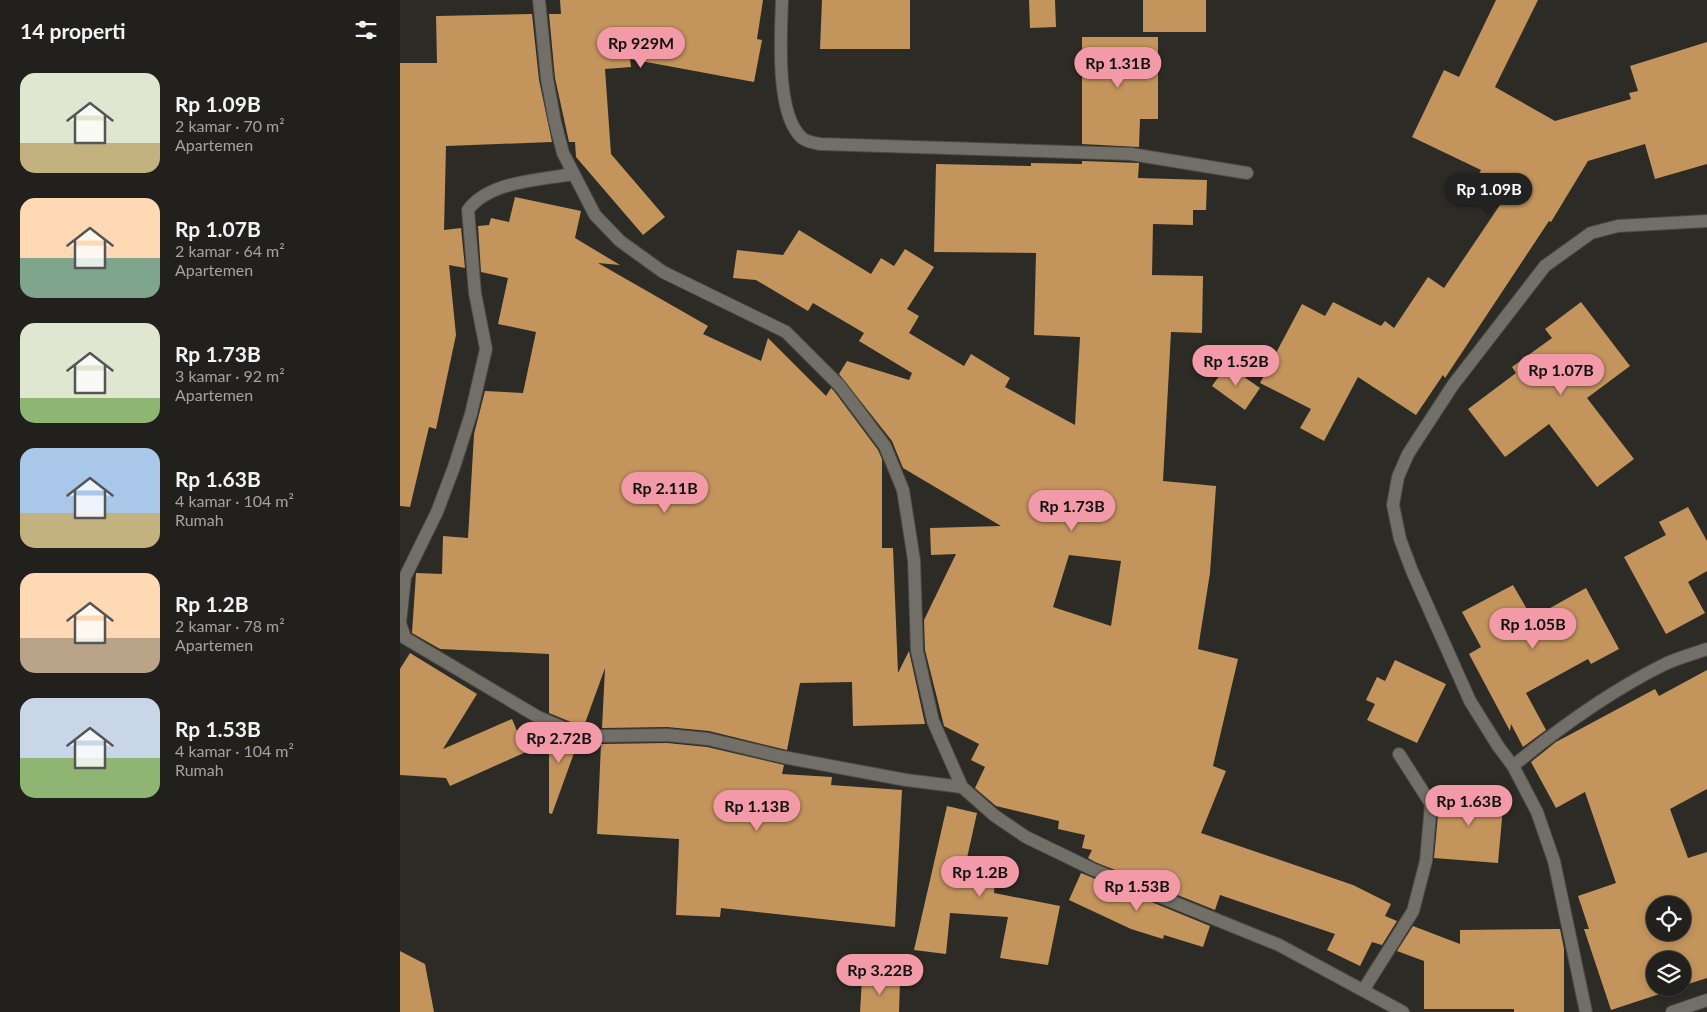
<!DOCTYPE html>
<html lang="id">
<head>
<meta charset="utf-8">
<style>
  body { margin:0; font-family:Lato,sans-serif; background:#2e2d29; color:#f1f3f6; height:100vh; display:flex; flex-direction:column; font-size:19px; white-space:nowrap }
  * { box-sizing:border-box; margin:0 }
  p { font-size:16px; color:#a2a3a3 }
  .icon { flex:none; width:28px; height:28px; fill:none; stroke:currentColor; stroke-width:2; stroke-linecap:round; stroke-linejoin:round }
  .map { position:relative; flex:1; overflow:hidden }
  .side { display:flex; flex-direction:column; background:#22201c; width:400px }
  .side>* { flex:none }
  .fabs { position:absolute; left:1246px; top:896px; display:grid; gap:10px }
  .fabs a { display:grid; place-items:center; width:45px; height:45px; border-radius:50%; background:#22201c; box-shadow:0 2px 8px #0003,0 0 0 1px #3f3e3b; font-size:25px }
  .price { position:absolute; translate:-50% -42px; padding:0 11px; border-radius:18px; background:#f39aa8; color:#111; font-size:16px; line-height:32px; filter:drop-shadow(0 1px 2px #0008) }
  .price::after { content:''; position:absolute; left:50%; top:30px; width:15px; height:11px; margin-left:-8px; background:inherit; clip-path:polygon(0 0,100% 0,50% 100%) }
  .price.selected { background:#222; color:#fff }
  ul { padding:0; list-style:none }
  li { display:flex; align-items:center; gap:15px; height:125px; padding:0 20px }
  li span { display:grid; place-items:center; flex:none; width:140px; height:100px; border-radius:15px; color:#555 }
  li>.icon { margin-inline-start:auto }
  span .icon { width:60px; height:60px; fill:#fffc; stroke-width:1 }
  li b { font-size:21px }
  h2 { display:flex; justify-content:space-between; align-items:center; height:60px; padding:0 20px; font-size:21px }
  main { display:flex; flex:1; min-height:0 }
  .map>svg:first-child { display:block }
  .building { fill:#c3955d; fill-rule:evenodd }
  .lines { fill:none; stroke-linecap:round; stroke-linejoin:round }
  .minor-casing { stroke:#4a4944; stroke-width:14 }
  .minor { stroke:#716f68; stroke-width:12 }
</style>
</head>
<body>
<main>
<section class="side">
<h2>14 properti<svg class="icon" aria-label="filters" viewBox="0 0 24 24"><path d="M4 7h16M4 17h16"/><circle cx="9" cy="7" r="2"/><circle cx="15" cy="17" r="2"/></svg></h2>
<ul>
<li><span style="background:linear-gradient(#dfe7d0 70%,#c2b280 0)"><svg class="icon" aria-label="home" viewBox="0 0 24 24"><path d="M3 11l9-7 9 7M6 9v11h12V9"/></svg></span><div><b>Rp 1.09B</b><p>2 kamar · 70 m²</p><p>Apartemen</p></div></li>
<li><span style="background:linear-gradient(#ffd9b3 60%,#7fa58c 0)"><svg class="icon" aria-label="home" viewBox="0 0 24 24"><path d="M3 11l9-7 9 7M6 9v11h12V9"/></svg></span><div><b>Rp 1.07B</b><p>2 kamar · 64 m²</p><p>Apartemen</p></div></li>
<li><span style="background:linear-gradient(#dfe7d0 75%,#8fb573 0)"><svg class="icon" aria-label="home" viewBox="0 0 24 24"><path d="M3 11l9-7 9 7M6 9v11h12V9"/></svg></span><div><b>Rp 1.73B</b><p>3 kamar · 92 m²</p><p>Apartemen</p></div></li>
<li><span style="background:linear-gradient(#a9c7e8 65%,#c2b280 0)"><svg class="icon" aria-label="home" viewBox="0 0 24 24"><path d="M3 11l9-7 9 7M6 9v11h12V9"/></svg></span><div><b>Rp 1.63B</b><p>4 kamar · 104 m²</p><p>Rumah</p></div></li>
<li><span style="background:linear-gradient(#ffd9b3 65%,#b9a48a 0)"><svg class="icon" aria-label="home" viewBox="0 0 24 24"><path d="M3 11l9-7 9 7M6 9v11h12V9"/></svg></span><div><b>Rp 1.2B</b><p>2 kamar · 78 m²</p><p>Apartemen</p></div></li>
<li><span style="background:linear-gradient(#c9d6e8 60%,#8fb573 0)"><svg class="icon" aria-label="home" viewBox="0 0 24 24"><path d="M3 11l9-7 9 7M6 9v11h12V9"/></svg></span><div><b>Rp 1.53B</b><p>4 kamar · 104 m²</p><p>Rumah</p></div></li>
</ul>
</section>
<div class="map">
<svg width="1307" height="1012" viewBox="0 0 1307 1012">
  <rect width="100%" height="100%" fill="#2d2b25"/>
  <g class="building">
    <path d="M160,0H363L357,39L362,40L354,82L230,59L231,67L205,69L211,154L265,217L243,235L176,157L175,142H169L155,78L149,14H161Z"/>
    <path d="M422,0H510V49H420Z"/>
    <path d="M629,0H655L656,27L630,28Z"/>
    <rect x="743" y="0" width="63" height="32"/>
    <path d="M1096,0H1138L1095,87L1155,121L1231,99L1229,93L1238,91L1230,66L1307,42V164L1255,179L1245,144L1188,161L1151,222L1149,221L1045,378L1043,375L1016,415L958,377L924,441L900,428L911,409L860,383L902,304L925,316L933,302L981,326L985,321L994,328L1028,277L1044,288L1106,196L1077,178L1081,170L1012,137L1044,70L1059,77Z"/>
    <path d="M132,14L139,80L152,142L46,146L44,230L61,228L65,268L49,265L56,335L36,429L29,427L10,507L0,506V63H37L36,16Z"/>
    <path d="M682,37H758V119H740L739,147L682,144Z"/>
    <path d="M682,161L739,163L738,178L807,180L806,210H793V225L753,224L752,275L803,276L802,333L771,332L763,481L816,486L810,573L798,649L838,659L813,766L826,771L801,833L953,885L991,904L985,916L997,921L982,945L972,942L960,966L927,950L935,934L820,895L815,910L695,862L688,858L692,850L682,848L685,835L658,829L659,821L596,806L575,788L585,767L571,760L579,744L544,726L525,650L524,620L556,554L531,555L530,528L601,526L503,468L492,441L439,374L447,361L509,380L512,373L459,341L464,333L413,303L408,311L356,280L333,278L337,250L383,255L399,230L471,274L481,258L494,266L505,249L534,267L507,309L519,316L509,333L564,366L571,354L610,378L605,387L675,425L680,337L634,335L636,253L534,252L536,164L631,166V163L682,164ZM669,555L721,561L711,626L653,607Z"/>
    <path d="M115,197L181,211L175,238L220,265L198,263L308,326L303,334L361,361L368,338L426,396L431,388L434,391L478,450L482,459V548H493L498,673L509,651L525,724L453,726L452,682L400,683L387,750L309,731L267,727L202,728L205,668L184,726L178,725L149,713V654L40,649L12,633L16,573L42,574L43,536L68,538L74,434L85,391L123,393L136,332L98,324L108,278L81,272L78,226L89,225L91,218L109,222Z"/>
    <path d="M1181,302L1230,366L1187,398L1234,459L1197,487L1149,424L1105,457L1068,409L1116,373L1112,367L1152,338L1145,329Z"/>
    <path d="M827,365L860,388L845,410L812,386Z"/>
    <path d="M1288,507L1307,541V571L1288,582L1305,613L1266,634L1224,557L1266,535L1259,522Z"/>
    <path d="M1113,585L1132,618L1186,588L1219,649L1191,664L1188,659L1126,693L1146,730L1123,747L1111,724L1110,731L1069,654L1081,647L1062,612Z"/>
    <path d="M10,653L77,694L43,749L112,719L126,752L50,786L46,778L0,775V669Z"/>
    <path d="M995,660L1046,684L1017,743L967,720L975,704L966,700L977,677L985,681Z"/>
    <path d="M1307,670V789L1270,809L1288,858L1307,852V978L1282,986V960H1255V988H1278L1211,1010L1184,929H1189L1178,896L1216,883L1185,792L1156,808L1131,762L1156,742L1255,689L1259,696ZM1255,905H1282V932H1255Z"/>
    <path d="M149,730L178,742L152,814L149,813Z"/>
    <path d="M267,743L307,747L384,765L382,774L432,777L431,785L502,790L495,927L321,908L320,917L276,915L279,839L197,834L201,744Z"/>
    <path d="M1038,790L1104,796L1098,863L1034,858L1039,805Z"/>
    <path d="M547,806L577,813L567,858L596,861L594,893L660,906L648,965L600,958L608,917L550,913L546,954L514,950Z"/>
    <path d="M681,873L810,926L803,947L764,935L763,939L731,929L669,900Z"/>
    <path d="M1013,926L1060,944V930L1160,929L1164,949V1012H1114V1009H1024V961L997,951Z"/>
    <path d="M0,951L25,964L34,1012H0Z"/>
    <path d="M462,979L500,981L499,1012H460Z"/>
  </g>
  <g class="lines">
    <g class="minor-casing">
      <g id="minor">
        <path d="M139,0L147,79L155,122L163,153L195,215L220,241L263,272L386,332L440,386L485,446L503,490L514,560L517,651L533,721L562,787L595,816L626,837L692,869L879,945L1003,1012"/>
        <path d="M382,0C381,33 375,114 402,138C406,141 414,143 420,144L731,154L847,173"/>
        <path d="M173,174C140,180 89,181 68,210L75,293L86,349L71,414L54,467L37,512L5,577L0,623L5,638L138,717L176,733L197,736L267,735L308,739L383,757L506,780L562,787"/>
        <path d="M1113,766C1159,728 1209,692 1263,665C1277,658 1293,654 1307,649"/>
        <path d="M964,989L1013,911L1026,861L1031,804L999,754"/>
        <path d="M1186,1012L1154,861L1137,812L1113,766L1098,746L1070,701L1012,571L1000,539L993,505L998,477L1008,454L1053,385L1145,266L1191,233L1218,226L1307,221"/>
        <path d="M1272,1012L1307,1000"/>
      </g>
    </g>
    <use href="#minor" class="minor"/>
  </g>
</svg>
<div class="fabs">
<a><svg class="icon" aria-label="locate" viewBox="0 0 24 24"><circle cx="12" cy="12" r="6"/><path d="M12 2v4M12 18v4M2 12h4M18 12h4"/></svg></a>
<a><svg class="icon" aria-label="layers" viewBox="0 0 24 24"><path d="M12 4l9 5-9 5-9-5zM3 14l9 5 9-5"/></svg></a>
</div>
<b class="price" style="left:241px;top:69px">Rp 929M</b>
<b class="price" style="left:718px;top:89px">Rp 1.31B</b>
<b class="price selected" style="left:1089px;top:215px">Rp 1.09B</b>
<b class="price" style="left:836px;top:387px">Rp 1.52B</b>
<b class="price" style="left:1161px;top:396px">Rp 1.07B</b>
<b class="price" style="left:265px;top:514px">Rp 2.11B</b>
<b class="price" style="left:672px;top:532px">Rp 1.73B</b>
<b class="price" style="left:1133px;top:650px">Rp 1.05B</b>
<b class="price" style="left:159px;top:764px">Rp 2.72B</b>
<b class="price" style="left:1069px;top:827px">Rp 1.63B</b>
<b class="price" style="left:357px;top:832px">Rp 1.13B</b>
<b class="price" style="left:580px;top:898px">Rp 1.2B</b>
<b class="price" style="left:737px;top:912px">Rp 1.53B</b>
<b class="price" style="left:480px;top:996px">Rp 3.22B</b>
</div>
</main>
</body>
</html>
